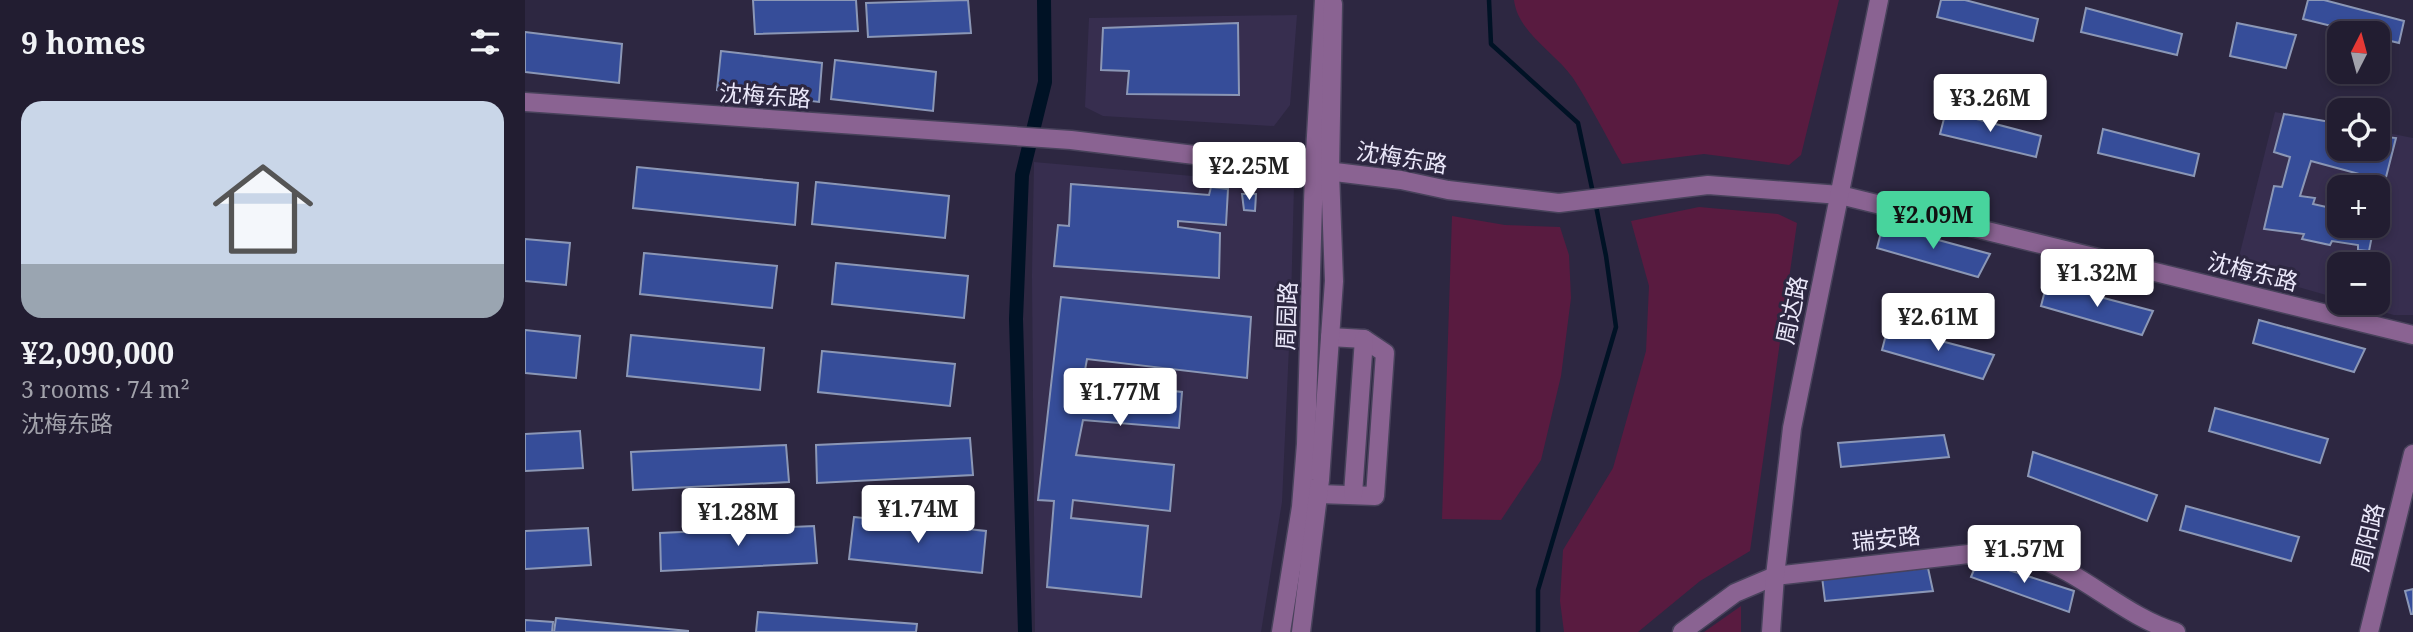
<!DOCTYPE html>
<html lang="en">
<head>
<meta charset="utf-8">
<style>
  body { margin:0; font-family:"Noto Serif","Noto Sans SC",serif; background:#2e2a3d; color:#f1f3f6; height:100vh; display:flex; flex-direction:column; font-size:26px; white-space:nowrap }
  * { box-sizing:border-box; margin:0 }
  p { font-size:23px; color:#a2a2ab }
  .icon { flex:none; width:38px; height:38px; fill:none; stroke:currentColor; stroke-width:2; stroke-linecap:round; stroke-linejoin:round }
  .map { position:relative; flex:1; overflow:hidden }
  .panel { display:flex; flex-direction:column; background:#221d31; width:525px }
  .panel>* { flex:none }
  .needle { width:46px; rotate:6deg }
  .controls { position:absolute; left:1802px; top:21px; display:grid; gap:14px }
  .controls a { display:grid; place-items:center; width:63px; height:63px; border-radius:14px; background:#221d31; box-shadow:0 4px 10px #0003,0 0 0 2px #3f3b4d; font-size:35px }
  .price { position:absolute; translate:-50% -60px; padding:0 16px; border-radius:7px; background:#fff; color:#222; font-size:23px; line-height:46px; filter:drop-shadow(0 2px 4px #0008) }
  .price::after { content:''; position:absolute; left:50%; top:42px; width:21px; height:16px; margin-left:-10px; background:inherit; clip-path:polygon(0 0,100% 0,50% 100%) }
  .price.on { background:#48d49d; color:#111 }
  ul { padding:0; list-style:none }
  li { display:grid; align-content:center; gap:14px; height:371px; padding:0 21px }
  li span { display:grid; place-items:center; height:217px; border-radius:21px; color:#555 }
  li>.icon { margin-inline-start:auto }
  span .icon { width:126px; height:126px; fill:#fffc; stroke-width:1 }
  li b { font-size:30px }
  h2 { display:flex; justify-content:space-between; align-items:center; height:84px; padding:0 21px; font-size:30px }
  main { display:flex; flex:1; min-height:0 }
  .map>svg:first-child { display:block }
  .built { fill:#372e4f; fill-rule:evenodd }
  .green { fill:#591b40 }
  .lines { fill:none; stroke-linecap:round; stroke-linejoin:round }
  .stream { stroke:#001225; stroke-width:4.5 }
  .canal { stroke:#001225; stroke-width:14 }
  .building { fill:#364d99; stroke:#8b97b6; stroke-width:2 }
  .minor-casing { stroke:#48425b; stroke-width:21 }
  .minor { stroke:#8a6392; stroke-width:18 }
  .labels { text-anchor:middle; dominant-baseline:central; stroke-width:6; stroke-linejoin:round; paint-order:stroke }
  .street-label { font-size:23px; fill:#ebe8fa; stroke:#2d2741 }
</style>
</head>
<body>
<main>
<section class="panel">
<h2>9 homes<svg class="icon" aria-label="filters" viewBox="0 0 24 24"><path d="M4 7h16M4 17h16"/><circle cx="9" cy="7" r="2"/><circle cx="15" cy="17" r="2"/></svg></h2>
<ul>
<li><span style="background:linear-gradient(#c9d6e8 75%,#9aa5b1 0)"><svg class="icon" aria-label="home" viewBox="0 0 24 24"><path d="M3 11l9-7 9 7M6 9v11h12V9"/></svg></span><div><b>¥2,090,000</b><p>3 rooms · 74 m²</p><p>沈梅东路</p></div></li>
</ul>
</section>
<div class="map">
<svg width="1888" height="632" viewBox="0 0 1888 632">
  <rect width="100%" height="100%" fill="#2d2741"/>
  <g class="built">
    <path d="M772,15L765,105L749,126L578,116L560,107L564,18Z"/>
    <path d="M1750,112L1815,124V149H1853V131L1888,138V315H1869L1826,303H1853V264H1815V299L1711,269ZM1815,187H1853V226H1815Z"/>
    <path d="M509,162L769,185L766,302L757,502L736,632H510L507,275Z"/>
  </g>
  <g class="green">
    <path d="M989,0H1314L1276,155L1264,165L1179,154L1097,164C1081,136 1066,106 1048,78C1030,52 993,33 989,0Z"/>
    <path d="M1174,207L1253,214L1272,223L1225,551L1175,581L1113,632H1039L1035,601L1038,550L1088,468L1121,351L1124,286L1106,221Z"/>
    <path d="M927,216L980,225L1035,227L1044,255L1046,298L1036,376L1016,460L976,520L917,519Z"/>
    <path d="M1216,606V632H1179Z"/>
  </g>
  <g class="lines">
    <g class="stream">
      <path d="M964,0L966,44L1053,123L1068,193"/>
      <path d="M1013,632V590L1091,327L1081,256L1070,201"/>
    </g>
    <path class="canal" d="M500,632L491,319L497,175L520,82L519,0"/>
  </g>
  <g class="building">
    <path d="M228,0H331L333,31L230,34Z"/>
    <path d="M443,0L446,33L343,37L341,3Z"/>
    <path d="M1416,0H1440L1513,19L1508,41L1412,17Z"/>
    <path d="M1783,0H1799L1879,21L1874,43L1853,38V33H1835L1778,19Z"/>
    <path d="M1561,8L1657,34L1652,55L1556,32Z"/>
    <path d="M713,23L714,95L602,94L604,71L576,70L578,28Z"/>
    <path d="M1712,23L1771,35L1761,68L1705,56Z"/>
    <path d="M0,32L97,44L94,83L0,72Z"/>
    <path d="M196,51L297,63L294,102L192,90Z"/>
    <path d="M310,60L411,72L408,111L306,99Z"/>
    <path d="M1421,111L1516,136L1511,157L1415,134Z"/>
    <path d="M1759,114L1811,123L1808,131L1815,133V149H1853V136L1871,138L1860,181L1786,161L1775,196L1790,198L1788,204L1815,210V226H1849L1844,251L1833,250V245L1807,241L1805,245L1777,239L1779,234L1739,229L1749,186L1757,187L1765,157L1749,152Z"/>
    <path d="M1578,129L1674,154L1669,176L1573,153Z"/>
    <path d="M112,167L273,183L270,225L108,208Z"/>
    <path d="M291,182L424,196L420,238L287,224Z"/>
    <path d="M546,184L684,195L686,187L703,189L701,225L653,221V227L695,233L694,278L529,266L533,225L544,226Z"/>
    <path d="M717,194H731L730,211L719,210Z"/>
    <path d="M1358,225L1465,254L1453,277L1352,248Z"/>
    <path d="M0,239L45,243L41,285L0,281Z"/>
    <path d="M119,253L252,266L247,308L115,294Z"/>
    <path d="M311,263L443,276L439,318L307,304Z"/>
    <path d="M1522,283L1628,311L1617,335L1516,306Z"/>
    <path d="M536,297L726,317L722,378L562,359L558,381L657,392L654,428L558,420L551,455L649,465L645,511L548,500L546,518L623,526L616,597L522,587L529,501L513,500Z"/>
    <path d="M1734,320L1840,349L1829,372L1728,343Z"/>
    <path d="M1363,327L1469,355L1458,379L1357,350Z"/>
    <path d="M0,330L55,336L51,378L0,373Z"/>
    <path d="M106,335L239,348L235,390L102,376Z"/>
    <path d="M297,351L430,364L425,406L293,392Z"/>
    <path d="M1690,408L1803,439L1795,463L1684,431Z"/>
    <path d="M55,431L58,468L0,471V434Z"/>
    <path d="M1419,435L1424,457L1316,467L1313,443Z"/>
    <path d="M445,438L448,475L292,483L291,445Z"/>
    <path d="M261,445L264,482L108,490L106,452Z"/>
    <path d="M1508,452L1632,495L1622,521L1503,476Z"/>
    <path d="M1661,506L1774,537L1766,561L1655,530Z"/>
    <path d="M329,517L461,531L457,573L324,559Z"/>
    <path d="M289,526L292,563L136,571L135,533Z"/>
    <path d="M63,528L66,565L0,569V531Z"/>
    <path d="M1453,560L1549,591L1544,612L1446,577Z"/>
    <path d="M1403,568L1408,591L1300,601L1297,577Z"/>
    <path d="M1888,589V614H1886L1880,591Z"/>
    <path d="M233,612L392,624L391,632H231Z"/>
    <path d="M31,618L163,631V632H29Z"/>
    <path d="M0,620L28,622L27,632H0Z"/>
  </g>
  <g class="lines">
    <g class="minor-casing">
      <g id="minor">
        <path d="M0,102L546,140L876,180L923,190L1034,203L1183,185L1315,195L1888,335"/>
        <path d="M794,494L850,496L860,353L839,339L805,337"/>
        <path d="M828,494L839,339"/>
        <path d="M756,632L776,507L781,444L789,170L799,0"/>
        <path d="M776,632L795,480L809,281L805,172L808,4"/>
        <path d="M1157,632L1210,593L1250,576L1470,551C1482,552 1497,552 1508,556C1560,574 1599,616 1651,632"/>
        <path d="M1246,632L1250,576L1267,428L1354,0"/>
        <path d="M1844,632L1888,454"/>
      </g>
    </g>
    <use href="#minor" class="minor"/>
  </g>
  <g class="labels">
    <g class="street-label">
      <text transform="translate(240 95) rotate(4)">沈梅东路</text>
      <text transform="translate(877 157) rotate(9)">沈梅东路</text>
      <text transform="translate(1728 271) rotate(14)">沈梅东路</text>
      <text transform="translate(1266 310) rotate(-78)">周达路</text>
      <text transform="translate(761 316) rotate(-88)">周园路</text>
      <text transform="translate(1842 537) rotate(-76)">周阳路</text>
      <text transform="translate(1361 538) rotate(-6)">瑞安路</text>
    </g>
  </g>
</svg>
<div class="controls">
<a><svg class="needle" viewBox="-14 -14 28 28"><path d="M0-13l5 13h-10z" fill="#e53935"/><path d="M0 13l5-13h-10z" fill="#a2a2ab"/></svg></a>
<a><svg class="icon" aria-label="locate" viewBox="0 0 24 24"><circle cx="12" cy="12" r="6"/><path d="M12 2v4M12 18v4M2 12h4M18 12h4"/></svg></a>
<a>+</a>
<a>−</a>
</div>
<b class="price" style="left:1465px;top:134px">¥3.26M</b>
<b class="price" style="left:724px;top:202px">¥2.25M</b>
<b class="price on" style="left:1408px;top:251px">¥2.09M</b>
<b class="price" style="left:1572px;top:309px">¥1.32M</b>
<b class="price" style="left:1413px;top:353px">¥2.61M</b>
<b class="price" style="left:595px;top:428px">¥1.77M</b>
<b class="price" style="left:393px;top:545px">¥1.74M</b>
<b class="price" style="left:213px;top:548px">¥1.28M</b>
<b class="price" style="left:1499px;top:585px">¥1.57M</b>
</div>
</main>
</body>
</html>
